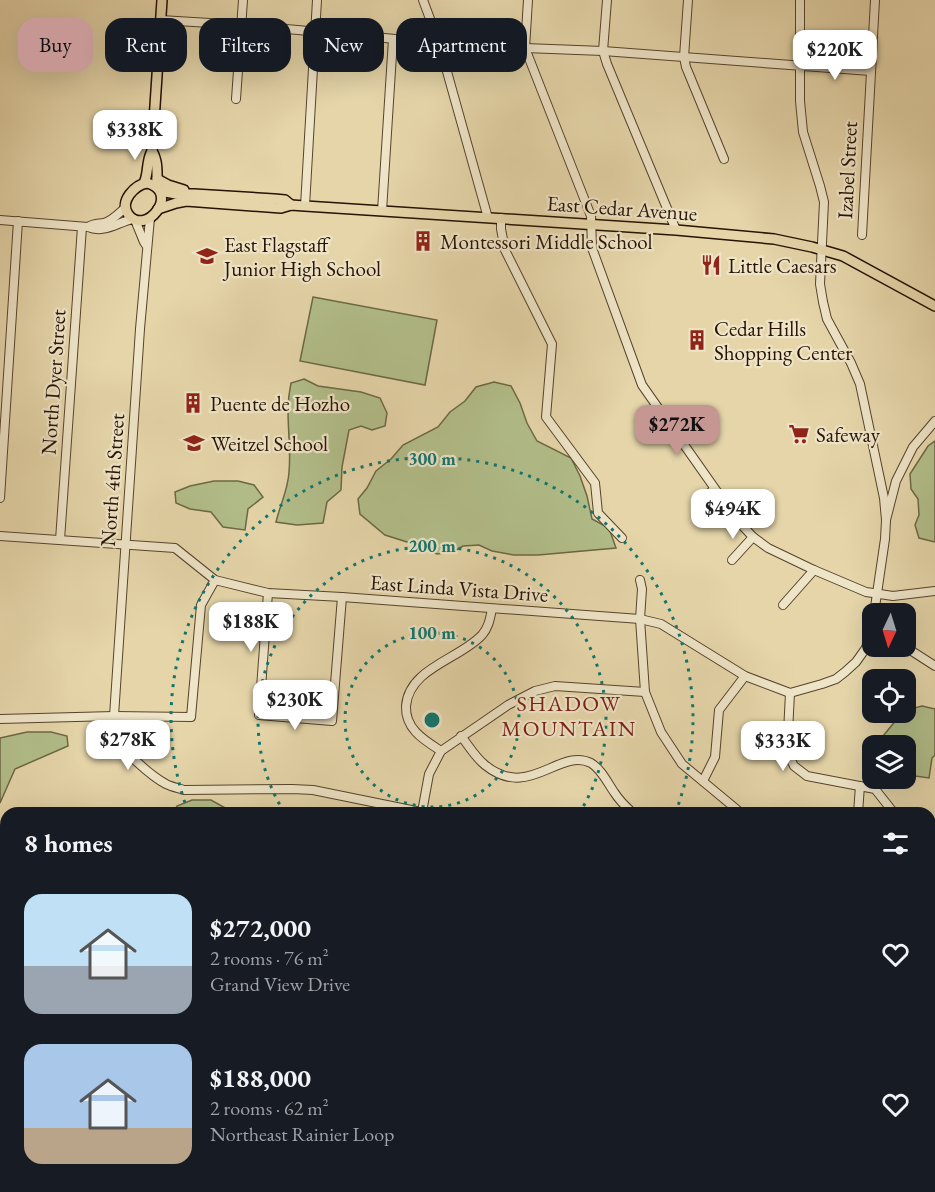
<!DOCTYPE html>
<html lang="en">
<head>
<meta charset="utf-8">
<style>
  body { margin:0; font-family:"EB Garamond",serif; background:#20242c; color:#f1f3f6; height:100vh; display:flex; flex-direction:column; font-size:22px; white-space:nowrap }
  * { box-sizing:border-box; margin:0 }
  p { font-size:20px; color:#9ea1a6 }
  .icon { flex:none; width:33px; height:33px; fill:none; stroke:currentColor; stroke-width:2; stroke-linecap:round; stroke-linejoin:round }
  .map { position:relative; flex:1; overflow:hidden }
  .drawer { position:absolute; left:0px; top:807px; width:936px; height:386px; display:flex; flex-direction:column; background:#171b24; border-radius:18px 18px 0 0; box-shadow:0 6px 24px #0002 }
  .drawer>* { flex:none }
  .guide { position:absolute; left:18px; top:18px; width:600px; height:54px; display:flex; gap:12px }
  .needle { width:39px; rotate:184deg }
  .controls { position:absolute; left:862px; top:603px; display:grid; gap:12px }
  .controls a { display:grid; place-items:center; width:54px; height:54px; border-radius:12px; background:#171b24; box-shadow:0 6px 24px #0002; font-size:30px }
  .price { position:absolute; translate:-50% -51px; padding:0 14px; border-radius:12px; background:#fff; color:#222; font-size:20px; line-height:39px; filter:drop-shadow(0 2px 3px #0008) }
  .price::after { content:''; position:absolute; left:50%; top:36px; width:18px; height:14px; margin-left:-9px; background:inherit; clip-path:polygon(0 0,100% 0,50% 100%) }
  .price.on { background:#c59692; color:#111 }
  ul { padding:0; list-style:none }
  li { display:flex; align-items:center; gap:18px; height:150px; padding:0 24px }
  li span { display:grid; place-items:center; flex:none; width:168px; height:120px; border-radius:18px; color:#555 }
  li>.icon { margin-inline-start:auto }
  span .icon { width:72px; height:72px; fill:#fffc; stroke-width:1 }
  li b { font-size:26px }
  h2 { display:flex; justify-content:space-between; align-items:center; height:72px; padding:0 24px; font-size:26px }
  .chip { padding:0 21px; border-radius:18px; background:#171b24; box-shadow:0 6px 24px #0002; font-size:21px; line-height:54px }
  .chip.on { background:#c59692; color:#111 }
  .map>svg:first-child { display:block }
  .green { fill:#b2be8a; stroke:#6c6846; stroke-width:1.5 }
  .lines { fill:none; stroke-linecap:round; stroke-linejoin:round }
  .minor-casing { stroke:#56432c; stroke-width:10 }
  .major-casing { stroke:#271203; stroke-width:12 }
  .minor { stroke:#eee4c7; stroke-width:8 }
  .major { stroke:#e5d5a9; stroke-width:9 }
  .ring { fill:none; stroke:#0f766e; stroke-width:3; stroke-dasharray:3 6 }
  .labels { text-anchor:middle; dominant-baseline:central; stroke-width:4.5; stroke-linejoin:round; paint-order:stroke }
  .street-label { font-size:21px; fill:#271203; stroke:#eee4c7 }
  .poi-label { font-size:21px; fill:#271203; stroke:#eee4c7; text-anchor:start }
  .neighbourhood-label { font-size:22px; letter-spacing:1.5px; fill:#7a1f14; stroke:#eee4c7 }
  .centre { fill:#0f766e; stroke:#eee4c7; stroke-width:3 }
  .ring-label { font-size:18px; text-anchor:middle; font-weight:bold; fill:#0f766e; stroke:#eee4c7; stroke-width:4.5; stroke-linejoin:round; paint-order:stroke }
</style>
</head>
<body>
<div class="map">
<svg width="935" height="1192" viewBox="0 0 935 1192">
  <rect width="100%" height="100%" fill="#e5d5a9"/>
  <filter id="stains"><feTurbulence type="fractalNoise" baseFrequency=".00333" numOctaves="4"/><feColorMatrix values="0 0 0 0 .2 0 0 0 0 .09 0 0 0 0 .02 0 0 0 .5 -.17"/></filter>
  <radialGradient id="worn" r=".72"><stop offset=".6" stop-color="#630" stop-opacity="0"/><stop offset="1" stop-color="#630" stop-opacity=".3"/></radialGradient>
  <g class="green">
    <path d="M313,297L437,320L425,385L300,361Z"/>
    <path d="M304,379L318,386L361,392L380,398L387,413L385,426L372,430L361,426L349,430L342,467L341,490L327,502L323,523L297,525L276,522C280,505 288,490 289,472C292,441 284,415 291,383Z"/>
    <path d="M494,382L511,386L520,403L527,423L537,441L571,458L580,476L587,496L592,519L609,528L616,548L538,555H514L492,551L479,545L463,546L453,552L437,554L423,547L385,535L360,514L358,499L367,488L376,471L391,459L403,445L438,427L450,412L465,401L476,387Z"/>
    <path d="M935,441V542L919,538L915,525L919,515L918,499L911,489L910,474L928,446Z"/>
    <path d="M214,481H238L254,485L263,497L248,509L245,530L223,527L211,512L190,509L176,503L175,492L190,486Z"/>
    <path d="M922,706L935,709V755L932,758L929,778L908,775L906,773V746L884,745L883,736L902,713L906,712V710Z"/>
    <path d="M27,732H51L67,736L68,746L15,769L0,803V738Z"/>
    <path d="M192,800H211L227,809L252,813H173L177,806Z"/>
    <path d="M0,838L6,842V1186H930V934H935V1192H0Z"/>
  </g>
  <g class="lines">
    <g class="minor-casing">
      <g id="minor">
        <path d="M423,0L439,43L488,218"/>
        <path d="M528,0L525,48L591,216L592,248L642,385L737,520L753,537L768,548L814,570L866,592L893,596L935,591"/>
        <path d="M607,0L603,51L607,64L676,230"/>
        <path d="M688,0L684,57L686,67L724,159"/>
        <path d="M800,0V101L803,132L820,186L824,202L820,284L823,302L827,319L851,363L860,384L884,498L886,520"/>
        <path d="M161,20L242,25L439,43L525,48L603,51L871,71"/>
        <path d="M236,99L243,0"/>
        <path d="M305,206L317,0"/>
        <path d="M382,211L393,39"/>
        <path d="M150,218L140,329L114,716C114,722 114,730 116,735C120,750 153,777 166,784C172,787 178,788 184,790L292,789L313,790L426,813"/>
        <path d="M501,218V229L505,250L552,344L546,417L595,483L598,513L622,538"/>
        <path d="M0,220L88,227C104,234 118,222 133,219"/>
        <path d="M135,220L144,242L146,245"/>
        <path d="M88,227C94,223 98,224 104,223C113,220 119,213 126,207"/>
        <path d="M862,235L875,0"/>
        <path d="M0,498L18,221"/>
        <path d="M699,503L714,489"/>
        <path d="M0,536L175,548L215,580L268,593L342,597L640,619L661,624L745,676L790,693L822,684L836,679L845,672L856,662L866,648L873,621"/>
        <path d="M60,540L82,227"/>
        <path d="M732,560L753,537"/>
        <path d="M640,580L642,589L640,619L645,692L661,732L682,764L741,813"/>
        <path d="M268,593L259,715L332,721L342,597"/>
        <path d="M783,605L814,570"/>
        <path d="M874,614L885,539L886,520L896,481L913,447L935,421"/>
        <path d="M904,646L935,666"/>
        <path d="M790,693L787,752L794,766L807,776L875,789L894,813"/>
        <path d="M0,719L114,716L191,717L201,605L215,580"/>
        <path d="M461,736C469,746 475,757 485,765C529,801 559,747 591,763C602,770 607,782 614,792C619,800 626,807 633,813"/>
        <path d="M441,751C424,740 405,729 406,706C409,668 460,659 482,635C489,627 490,618 492,609"/>
        <path d="M703,781L715,757L719,710L745,676"/>
        <path d="M422,812L429,774L441,751L508,705L535,691L555,686L645,692"/>
        <path d="M858,813L860,786"/>
        <path d="M930,925L935,926"/>
      </g>
    </g>
    <g class="major-casing">
      <g id="major">
        <path d="M152,151C158,161 157,172 157,184"/>
        <path d="M157,179L168,185L184,190"/>
        <path d="M144,183C149,173 146,161 152,151L162,0"/>
        <path d="M147,183C182,192 145,238 128,214C119,201 135,185 147,183Z"/>
        <path d="M160,191L176,194H194L274,199L285,200L291,205"/>
        <path d="M158,209L176,203L186,201L281,208L291,205L305,206L676,230L774,239L812,247L843,256L935,306"/>
      </g>
    </g>
    <use href="#minor" class="minor"/>
    <use href="#major" class="major"/>
  </g>
  <g class="ring">
    <circle cx="432" cy="720" r="87"/>
    <path d="M284 812A174 174 0 1 1 580 812"/>
    <path d="M188 811A261 261 0 1 1 676 811"/>
  </g>
  <defs>
    <g id="building-bare" transform="scale(1.62)"><path d="M-4-6H4V6H1V3H-1V6H-4ZM-2.5-4.3h1.7v1.8h-1.7ZM.8-4.3h1.7v1.8H.8ZM-2.5-1h1.7V.8h-1.7ZM.8-1h1.7V.8H.8Z" fill="#8f2418" stroke="#eee4c7" stroke-width="2.5" paint-order="stroke"/></g>
    <g id="school-bare" transform="scale(1.62)"><path d="M0-5L7-2L0 1L-7-2ZM-4 1L0 2.5L4 1V4Q0 6-4 4Z" fill="#8f2418" stroke="#eee4c7" stroke-width="2.5" paint-order="stroke"/></g>
    <g id="restaurant-bare" transform="scale(1.62)"><path d="M-5-6h1v4h1v-4h1v4h1v-4h1v5L-1.5 .5V6h-2V.5L-5-1ZM5-6V6H3V1.5H1.5Q1.5-4 5-6Z" fill="#8f2418" stroke="#eee4c7" stroke-width="2.5" paint-order="stroke"/></g>
    <g id="supermarket-bare" transform="scale(1.62)"><path d="M-6-5.5h2.5l.6 2H6L4.5 2H-2.5L-4.4-4H-6ZM-1.5 3.2a1.3 1.3 0 1 0 .1 0ZM3 3.2a1.3 1.3 0 1 0 .1 0Z" fill="#8f2418" stroke="#eee4c7" stroke-width="2.5" paint-order="stroke"/></g>
  </defs>
  <g fill-rule="evenodd">
    <use href="#building-bare" x="423" y="241"/>
    <use href="#school-bare" x="207" y="256"/>
    <use href="#restaurant-bare" x="711" y="265"/>
    <use href="#building-bare" x="697" y="340"/>
    <use href="#building-bare" x="193" y="403"/>
    <use href="#supermarket-bare" x="799" y="434"/>
    <use href="#school-bare" x="194" y="443"/>
  </g>
  <g class="labels">
    <g class="street-label">
      <text transform="translate(847 170) rotate(-87)">Izabel Street</text>
      <text transform="translate(622 208) rotate(4)">East Cedar Avenue</text>
      <text transform="translate(53 382) rotate(-86)">North Dyer Street</text>
      <text transform="translate(112 480) rotate(-86)">North 4th Street</text>
      <text transform="translate(459 588) rotate(4)">East Linda Vista Drive</text>
    </g>
    <g class="poi-label">
      <text x="440" y="241">Montessori Middle School</text>
      <text x="224" y="244">East Flagstaff<tspan x="224" dy="24">Junior High School</tspan></text>
      <text x="728" y="265">Little Caesars</text>
      <text x="714" y="328">Cedar Hills<tspan x="714" dy="24">Shopping Center</tspan></text>
      <text x="210" y="403">Puente de Hozho</text>
      <text x="816" y="434">Safeway</text>
      <text x="211" y="443">Weitzel School</text>
    </g>
    <g class="neighbourhood-label">
      <text x="569" y="703">SHADOW<tspan x="569" dy="25">MOUNTAIN</tspan></text>
    </g>
  </g>
  <circle cx="432" cy="720" r="9" class="centre"/>
  <g class="ring-label">
    <text x="432" y="465">300 m</text>
    <text x="432" y="552">200 m</text>
    <text x="432" y="639">100 m</text>
  </g>
  <rect width="100%" height="100%" filter="url(#stains)"/>
  <rect width="100%" height="100%" fill="url(#worn)"/>
</svg>
<div class="controls">
<a><svg class="needle" viewBox="-14 -14 28 28"><path d="M0-13l5 13h-10z" fill="#e53935"/><path d="M0 13l5-13h-10z" fill="#9ea1a6"/></svg></a>
<a><svg class="icon" aria-label="locate" viewBox="0 0 24 24"><circle cx="12" cy="12" r="6"/><path d="M12 2v4M12 18v4M2 12h4M18 12h4"/></svg></a>
<a><svg class="icon" aria-label="layers" viewBox="0 0 24 24"><path d="M12 4l9 5-9 5-9-5zM3 14l9 5 9-5"/></svg></a>
</div>
<b class="price" style="left:835px;top:81px">$220K</b>
<b class="price" style="left:135px;top:161px">$338K</b>
<b class="price on" style="left:677px;top:456px">$272K</b>
<b class="price" style="left:733px;top:540px">$494K</b>
<b class="price" style="left:251px;top:653px">$188K</b>
<b class="price" style="left:295px;top:731px">$230K</b>
<b class="price" style="left:128px;top:771px">$278K</b>
<b class="price" style="left:783px;top:772px">$333K</b>
<div class="guide">
<a class="chip on">Buy</a>
<a class="chip">Rent</a>
<a class="chip">Filters</a>
<a class="chip">New</a>
<a class="chip">Apartment</a>
</div>
<section class="drawer">
<h2>8 homes<svg class="icon" aria-label="filters" viewBox="0 0 24 24"><path d="M4 7h16M4 17h16"/><circle cx="9" cy="7" r="2"/><circle cx="15" cy="17" r="2"/></svg></h2>
<ul>
<li><span style="background:linear-gradient(#bfe0f5 60%,#9aa5b1 0)"><svg class="icon" aria-label="home" viewBox="0 0 24 24"><path d="M3 11l9-7 9 7M6 9v11h12V9"/></svg></span><div><b>$272,000</b><p>2 rooms · 76 m²</p><p>Grand View Drive</p></div><svg class="icon" aria-label="heart" viewBox="0 0 24 24"><path d="M12 20l-8-8c-3-5 5-10 8-4 3-6 11-1 8 4z"/></svg></li>
<li><span style="background:linear-gradient(#a9c7e8 70%,#b9a48a 0)"><svg class="icon" aria-label="home" viewBox="0 0 24 24"><path d="M3 11l9-7 9 7M6 9v11h12V9"/></svg></span><div><b>$188,000</b><p>2 rooms · 62 m²</p><p>Northeast Rainier Loop</p></div><svg class="icon" aria-label="heart" viewBox="0 0 24 24"><path d="M12 20l-8-8c-3-5 5-10 8-4 3-6 11-1 8 4z"/></svg></li>
</ul>
</section>
</div>
</body>
</html>
